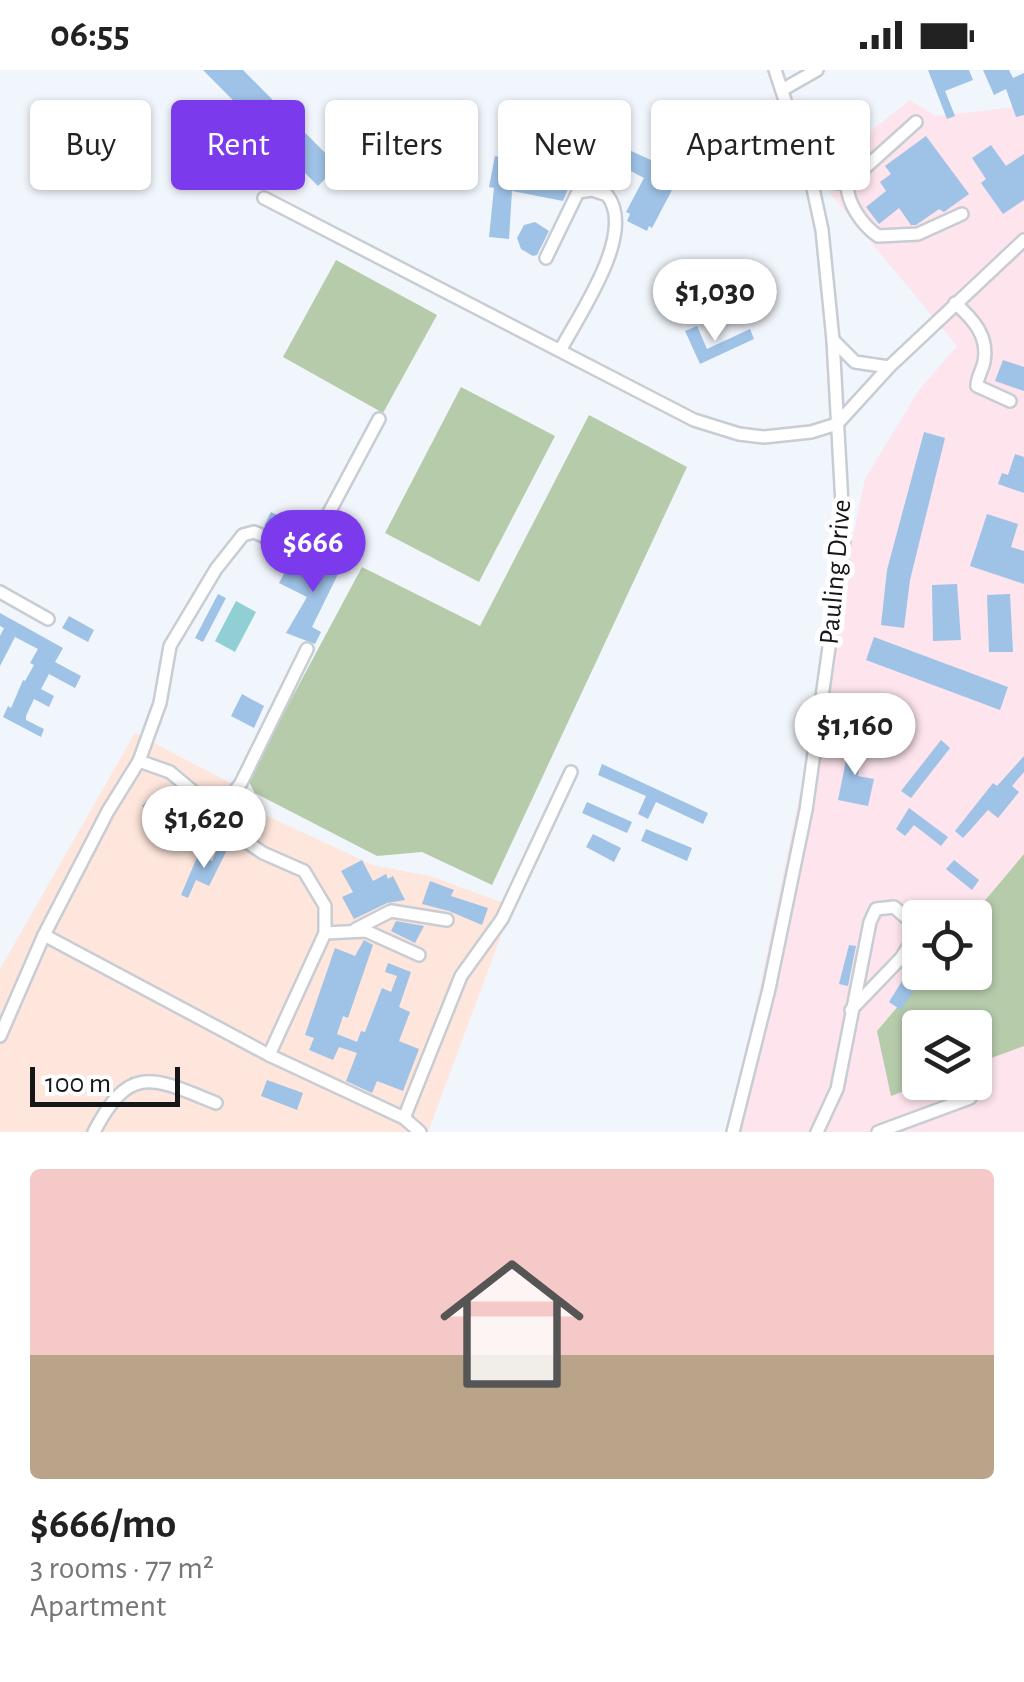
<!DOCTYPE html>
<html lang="en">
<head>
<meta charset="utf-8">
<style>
  body { margin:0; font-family:"Alegreya Sans",sans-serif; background:#f6f6f6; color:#222; height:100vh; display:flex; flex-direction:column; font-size:38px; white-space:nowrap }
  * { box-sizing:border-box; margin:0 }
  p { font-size:32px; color:#767676 }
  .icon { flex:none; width:55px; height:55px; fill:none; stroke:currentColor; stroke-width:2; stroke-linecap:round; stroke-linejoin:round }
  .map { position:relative; height:1062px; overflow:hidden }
  .drawer { display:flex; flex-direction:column; background:#fff; flex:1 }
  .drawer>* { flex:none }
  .hud { position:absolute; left:30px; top:30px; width:965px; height:90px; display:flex; gap:20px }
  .fabs { position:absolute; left:902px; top:830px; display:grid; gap:20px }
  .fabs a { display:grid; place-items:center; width:90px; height:90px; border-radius:10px; background:#fff; box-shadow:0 2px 8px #0004; font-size:50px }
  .scale { position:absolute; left:30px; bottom:25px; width:150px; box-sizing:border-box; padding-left:10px; border:5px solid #151618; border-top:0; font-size:28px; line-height:35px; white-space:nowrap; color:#151618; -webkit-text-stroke:8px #fff; paint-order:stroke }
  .price { position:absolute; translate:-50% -85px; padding:0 22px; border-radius:35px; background:#fff; color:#222; font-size:32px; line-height:65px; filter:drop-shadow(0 2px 5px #0008) }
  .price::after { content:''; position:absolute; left:50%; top:60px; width:30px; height:22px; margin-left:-15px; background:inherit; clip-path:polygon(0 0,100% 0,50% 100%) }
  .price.on { background:#7c3aed; color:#fff }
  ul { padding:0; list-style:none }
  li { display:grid; align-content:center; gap:20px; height:530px; padding:0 30px }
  li span { display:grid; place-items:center; height:310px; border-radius:10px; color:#555 }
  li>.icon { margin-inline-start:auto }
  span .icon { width:180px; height:180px; fill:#fffc; stroke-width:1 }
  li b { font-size:42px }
  .pill { padding:0 35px; border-radius:10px; background:#fff; box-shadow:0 2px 8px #0004; font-size:35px; line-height:90px }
  .pill.on { background:#7c3aed; color:#fff }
  .status { display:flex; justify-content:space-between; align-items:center; height:70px; padding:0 50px; background:#fff; direction:ltr }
  .status svg { height:28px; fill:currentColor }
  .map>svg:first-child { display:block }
  .commercial { fill:#fee6dc }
  .industrial { fill:#fde4ed }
  .green { fill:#b5cbaa }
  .water { fill:#90cfd4 }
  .building { fill:#9fc2e7 }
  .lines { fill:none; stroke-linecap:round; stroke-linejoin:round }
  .minor-casing { stroke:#c8cdd3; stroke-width:16 }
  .minor { stroke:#fff; stroke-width:11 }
  .labels { text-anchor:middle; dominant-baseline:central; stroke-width:10; stroke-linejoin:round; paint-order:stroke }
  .street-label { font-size:28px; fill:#151618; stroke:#fff }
</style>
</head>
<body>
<div class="status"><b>06:55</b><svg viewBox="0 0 49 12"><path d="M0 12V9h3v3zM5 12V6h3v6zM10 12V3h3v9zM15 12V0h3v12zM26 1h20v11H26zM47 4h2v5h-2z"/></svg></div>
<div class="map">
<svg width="1024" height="1062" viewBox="0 0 1024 1062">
  <rect width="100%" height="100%" fill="#f1f6fc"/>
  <path class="commercial" d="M135,663L240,718L243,735L373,795L430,806L512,836L428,1062H0V899Z"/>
  <path class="industrial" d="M910,30L936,46L1024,36V784L971,847L920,848V902L926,903L877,961L892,1025L926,1013L975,1012V994L1024,976V1062H730L865,409L919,320L957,276L815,105Z"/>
  <g class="green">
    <path d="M336,190L437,245L383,343L283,287Z"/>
    <path d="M461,317L555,366L479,512L385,463Z"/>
    <path d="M589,345L687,397L492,815L422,782L377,786L255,723L248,710L362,497L480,556Z"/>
    <path d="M1024,784V976L975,994V958H920V1012L926,1013L891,1026L877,961L926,903L975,902V848L971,847Z"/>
  </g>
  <path class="water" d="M236,531L256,542L235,582L215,571Z"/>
  <g class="building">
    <path d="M203,0H243L338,96L318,116Z"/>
    <path d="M928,0H969L973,10L945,21L955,46L947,49Z"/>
    <path d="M983,0H1009L1013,8L1024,3V45L1016,47L1006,19L994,25Z"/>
    <path d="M742,38L757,68L737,78L732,67L740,63L730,44Z"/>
    <path d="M926,66L969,124L944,142L939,139L916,155H911L899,138L879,154L866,137L886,121L880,112L891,104L885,96Z"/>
    <path d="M603,68L653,91H657L660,85L672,91L669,97L681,103L652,158L649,156L647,161L627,151L630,144L626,142L644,108L625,98L622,104L609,97L603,107L578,93L575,108L573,107L563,131L512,121L509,169L489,167L494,118L489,117L495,86L535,94L539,75L590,85Z"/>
    <path d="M862,72L869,82L841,102L834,92Z"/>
    <path d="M991,75L1006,96L1024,84V130L1003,144L981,113L986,109L972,88Z"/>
    <path d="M535,152L549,161L537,185L533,186L521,179L517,168L524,155Z"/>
    <path d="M680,201L691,222L677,230L665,209Z"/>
    <path d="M697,256L707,279L750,259L754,269L700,294L685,261Z"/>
    <path d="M1003,290L1024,297V321L995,311Z"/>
    <path d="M924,362L945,368L910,510L904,558L881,555L887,500Z"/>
    <path d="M1015,384L1024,387V423L998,414L1002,403L1008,405Z"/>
    <path d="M271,442L296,455L290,467L264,456Z"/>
    <path d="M987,444L1018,454L1011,477L1024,481V514L970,496Z"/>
    <path d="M348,478L356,491L339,502L312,557L321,562L315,574L286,563L307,527L279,513L288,496L319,512L329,491Z"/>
    <path d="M957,514L961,570L933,571L932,515Z"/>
    <path d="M218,524L226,528L203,572L195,568Z"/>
    <path d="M1010,524L1013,582H989L987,525Z"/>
    <path d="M0,543L63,578L55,592L81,606L75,618L49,604L41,619L54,626L49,637L34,629L26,646V650L44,659L41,667L3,647L8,636L11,638L23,610L25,611L34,595L30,593L38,579L15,567L0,596V566L4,558L0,556Z"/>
    <path d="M69,546L94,560L88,572L62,558Z"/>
    <path d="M874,567L1008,617L1000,640L866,590Z"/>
    <path d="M242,624L264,636L254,658L231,646Z"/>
    <path d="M941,670L950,678L911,728L901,721Z"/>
    <path d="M850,671L864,674L858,706L874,709L868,736L838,730Z"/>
    <path d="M1024,686V702L1012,716L1019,722L998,748L988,740L963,768L955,761L993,713L997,716Z"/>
    <path d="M602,694L708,743L703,754L656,732L648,749L638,744L646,726L598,705Z"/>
    <path d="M151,727L196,768L187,778L142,736Z"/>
    <path d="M587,732L632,752L627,763L582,743Z"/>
    <path d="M909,738L948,767L941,776L914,755L905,766L896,759Z"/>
    <path d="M646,759L692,778L687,791L641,771Z"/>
    <path d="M593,764L621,778L614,792L586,777Z"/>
    <path d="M219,776L227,780L209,816L196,810L188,828L181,825L198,785L212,791Z"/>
    <path d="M362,790L373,811L386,804L388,809L393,806L405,830L387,833L354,849L342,827L353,822L341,801Z"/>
    <path d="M954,790L979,810L972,820L946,799Z"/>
    <path d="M430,811L454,820L451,826L488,838L482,855L449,841L422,834Z"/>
    <path d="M396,851L424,856L415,873L391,861Z"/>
    <path d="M364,870L373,875L348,948L343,946L337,964L357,972L361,961L365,962L382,918L391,922L397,906L385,902L388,893L411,902L399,937L410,942L399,971L419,979L403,1021L377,1011L372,1023L346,1011L357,983L339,977L333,990L309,980L314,968L305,965L335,878L355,886Z"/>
    <path d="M849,875L856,876L848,916L839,914Z"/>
    <path d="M915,890L920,894V902H926L901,940L889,932Z"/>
    <path d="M267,1010L303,1023L297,1040L261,1026Z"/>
  </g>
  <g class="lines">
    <g class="minor-casing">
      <g id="minor">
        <path d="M782,20L817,0"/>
        <path d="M916,52L847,114C847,133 862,155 878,166L918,164L962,144"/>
        <path d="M811,109L847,114"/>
        <path d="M264,128L694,350L739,364L764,367L811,362L837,354L889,297L1024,170"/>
        <path d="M546,188L578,122L592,120L607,125C637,162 580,243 561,279"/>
        <path d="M955,233C973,249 989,266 984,292C982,301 977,307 977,316L1010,331"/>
        <path d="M833,270L855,292L889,297"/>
        <path d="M0,522L48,549"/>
        <path d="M139,691L170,702L208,734L228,759L263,783L304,801L325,836V863L269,985"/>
        <path d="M217,745L241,713L307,579"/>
        <path d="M356,859L391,841L447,850"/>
        <path d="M325,863L366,861L419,885"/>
        <path d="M44,865L269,985L404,1048L420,1062"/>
        <path d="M0,966L44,865L108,741L139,691L160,633L170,576L216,499L243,465L254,462L295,479L316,467L379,349"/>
        <path d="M404,1048L461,906L502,849L571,702"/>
        <path d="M94,1062C130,992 154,1008 216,1033"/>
        <path d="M733,1062L769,919L806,740L844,471L833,270L822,160L811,109L775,0"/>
        <path d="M817,1062L837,1019L870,852L876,839L894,837L910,851L912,871L901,888L851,940"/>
        <path d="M878,1062L970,1028"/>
      </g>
    </g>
    <use href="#minor" class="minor"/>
  </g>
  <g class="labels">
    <g class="street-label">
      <text transform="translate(836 502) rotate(-85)">Pauling Drive</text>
    </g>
  </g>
</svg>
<div class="fabs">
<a><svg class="icon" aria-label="locate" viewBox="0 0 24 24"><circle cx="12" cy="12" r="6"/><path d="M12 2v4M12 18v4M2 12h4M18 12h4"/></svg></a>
<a><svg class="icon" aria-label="layers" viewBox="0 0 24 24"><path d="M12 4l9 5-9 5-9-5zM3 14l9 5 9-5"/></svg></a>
</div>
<div class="scale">100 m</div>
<b class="price" style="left:715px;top:274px">$1,030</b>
<b class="price on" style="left:313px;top:525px">$666</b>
<b class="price" style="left:855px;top:708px">$1,160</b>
<b class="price" style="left:204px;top:801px">$1,620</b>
<div class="hud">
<a class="pill">Buy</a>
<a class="pill on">Rent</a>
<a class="pill">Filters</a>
<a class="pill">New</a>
<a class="pill">Apartment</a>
</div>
</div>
<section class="drawer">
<ul>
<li><span style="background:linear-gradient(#f6c9c9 60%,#b9a48a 0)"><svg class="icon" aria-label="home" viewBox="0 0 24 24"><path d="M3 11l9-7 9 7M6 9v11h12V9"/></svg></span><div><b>$666/mo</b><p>3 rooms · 77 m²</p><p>Apartment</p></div></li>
</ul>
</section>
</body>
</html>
